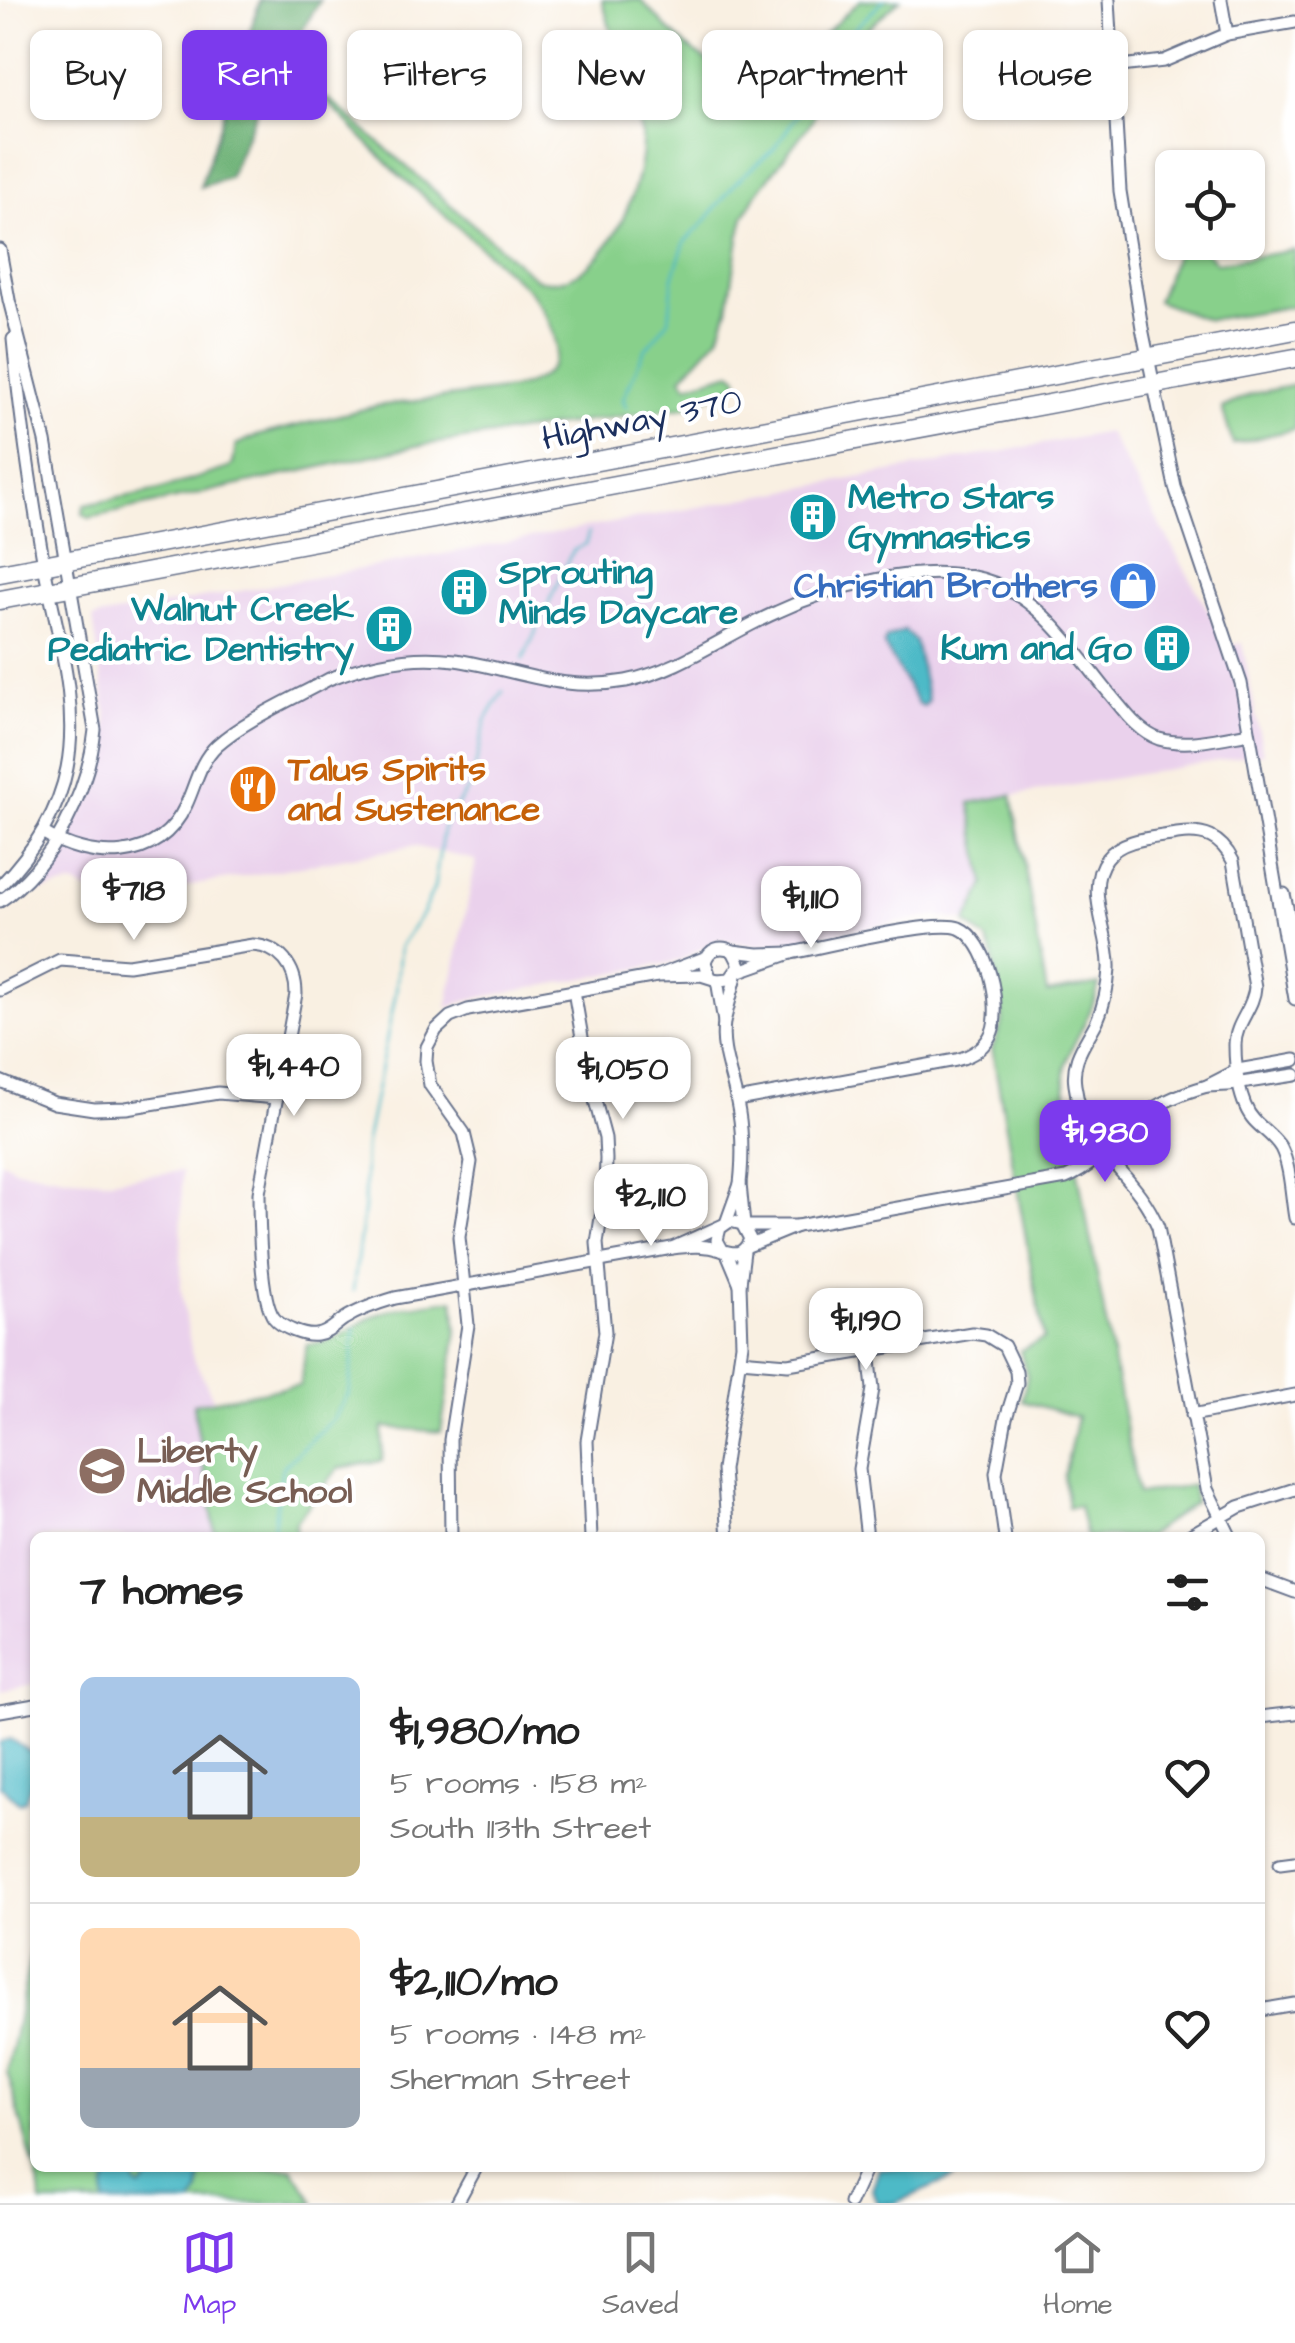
<!DOCTYPE html>
<html lang="en">
<head>
<meta charset="utf-8">
<style>
  body { margin:0; font-family:"Architects Daughter",sans-serif; background:#f6f6f6; color:#222; height:100vh; display:flex; flex-direction:column; font-size:38px; white-space:nowrap }
  * { box-sizing:border-box; margin:0 }
  p { font-size:32px; color:#767676 }
  .icon { flex:none; width:55px; height:55px; fill:none; stroke:currentColor; stroke-width:2; stroke-linecap:round; stroke-linejoin:round }
  .map { position:relative; flex:1; overflow:hidden }
  .drawer { position:absolute; left:30px; top:1532px; width:1235px; height:640px; display:flex; flex-direction:column; background:#fff; border-radius:15px; box-shadow:0 2px 8px #0004 }
  .drawer>* { flex:none }
  .top-card { position:absolute; left:30px; top:30px; width:1235px; height:90px; display:flex; gap:20px }
  .tools { position:absolute; left:1155px; top:150px; display:grid; gap:20px }
  .tools a { display:grid; place-items:center; width:110px; height:110px; border-radius:15px; background:#fff; box-shadow:0 2px 8px #0004; font-size:50px }
  .price { position:absolute; translate:-50% -85px; padding:0 22px; border-radius:20px; background:#fff; color:#222; font-size:32px; line-height:65px; filter:drop-shadow(0 2px 5px #0008) }
  .price::after { content:''; position:absolute; left:50%; top:60px; width:30px; height:22px; margin-left:-15px; background:inherit; clip-path:polygon(0 0,100% 0,50% 100%) }
  .price.active { background:#7c3aed; color:#fff }
  ul { padding:0; list-style:none }
  li { display:flex; align-items:center; gap:30px; height:250px; padding:0 50px }
  li+li { border-top:2px solid #e0e0e0 }
  li span { display:grid; place-items:center; flex:none; width:280px; height:200px; border-radius:15px; color:#555 }
  li>.icon { margin-inline-start:auto }
  span .icon { width:120px; height:120px; fill:#fffc; stroke-width:1 }
  li b { font-size:42px }
  h2 { display:flex; justify-content:space-between; align-items:center; height:120px; padding:0 50px; font-size:42px }
  .pill { padding:0 35px; border-radius:15px; background:#fff; box-shadow:0 2px 8px #0004; font-size:35px; line-height:90px }
  .pill.active { background:#7c3aed; color:#fff }
  .tab-bar { display:flex; justify-content:space-around; align-items:center; height:140px; border-top:2px solid #e0e0e0; background:#fff; font-size:28px; color:#767676 }
  .tab-bar a { display:grid; justify-items:center; gap:5px }
  .tab-bar .active { color:#7c3aed }
  .map>svg:first-child { display:block }
  .built { fill:#ead1ec }
  .green { fill:#88d08b; stroke:#528074; stroke-width:2.5 }
  .forest { fill:#6eb277; stroke:#44706a; stroke-width:2.5 }
  .water { fill:#4dbac7; stroke:#347492; stroke-width:2.5 }
  .lines { fill:none; stroke-linecap:round; stroke-linejoin:round }
  .stream { stroke:#4dbac7; stroke-width:2.5 }
  .minor-casing { stroke:#69738c; stroke-width:15 }
  .highway-casing { stroke:#69738c; stroke-width:21 }
  .minor { stroke:#fff; stroke-width:11 }
  .highway { stroke:#fff; stroke-width:18 }
  .labels { text-anchor:middle; dominant-baseline:central; stroke-width:8; stroke-linejoin:round; paint-order:stroke }
  .street-label { font-size:35px; fill:#1b2f5e; stroke:#fff }
  .culture-label { font-size:35px; font-weight:bold; fill:#0d838f; stroke:#fff; text-anchor:start }
  .shop-label { font-size:35px; font-weight:bold; fill:#366cbe; stroke:#fff; text-anchor:end }
  .food-label { font-size:35px; font-weight:bold; fill:#c56008; stroke:#fff; text-anchor:start }
  .education-label { font-size:35px; font-weight:bold; fill:#785e54; stroke:#fff; text-anchor:start }
</style>
</head>
<body>
<div class="map">
<svg width="1295" height="2203" viewBox="0 0 1295 2203">
  <rect width="100%" height="100%" fill="#fff"/>
  <filter id="ink" filterUnits="userSpaceOnUse"><feTurbulence type="fractalNoise" baseFrequency=".01" numOctaves="2"/><feDisplacementMap in="SourceGraphic" scale="20" xChannelSelector="R" yChannelSelector="G"/><feConvolveMatrix kernelMatrix="1 2 1 2 8 2 1 2 1" color-interpolation-filters="sRGB"/></filter>
  <filter id="wash" filterUnits="userSpaceOnUse"><feTurbulence type="fractalNoise" baseFrequency=".0048" numOctaves="4" result="noise"/><feDisplacementMap in="SourceGraphic" scale="40" xChannelSelector="R" yChannelSelector="G"/><feGaussianBlur stdDeviation="2.25" result="paint"/><feColorMatrix in="noise" values="0 0 0 0 0 0 0 0 0 0 0 0 0 0 0 0 0 1.4 0 .05"/><feComposite in="paint" operator="in"/></filter>
  <g filter="url(#wash)">
    <rect width="100%" height="100%" fill="#f9f0e2"/>
    <g class="built">
      <path d="M1108,432L1228,646L1242,643L1263,753L970,803L985,884L967,921L937,916L758,946L718,939L679,961L472,999L447,1008L476,860L413,846L107,901L74,884L24,895L60,853L93,789L103,754L107,719L93,618Z"/>
      <path d="M0,1160L17,1169L71,1178L109,1180L182,1171L181,1289L192,1355L214,1400L193,1405L216,1537L35,1538V1684L0,1690Z"/>
    </g>
    <g class="green">
      <path d="M602,0H641C685,48 727,98 797,57C817,45 841,16 861,0H900L856,39L829,78L812,121L757,193L744,217L739,238L728,309L719,336L682,377L687,385L731,372L738,377L739,384L685,407L416,446L89,518L83,514L84,505L159,490L229,468L233,464L236,445L256,436L376,406L511,389C577,374 560,331 529,290L396,172L325,100L329,99L536,279C602,297 645,188 642,136Z"/>
      <path d="M1181,242L1199,243L1216,263L1295,250V306L1208,320L1157,301Z"/>
      <path d="M1295,385V429L1233,444L1222,408L1252,394Z"/>
      <path d="M1012,795L1047,993L1099,984C1094,1009 1082,1027 1071,1050C1056,1079 1072,1123 1089,1149L1076,1162L1138,1494L1192,1485L1195,1502L1147,1537H1086L1079,1506L1068,1507L1064,1477L1077,1417L1022,1401L1027,1376L1020,1351L1044,1339L992,1049L1003,1020L993,956L987,940L966,923L985,884L970,803Z"/>
      <path d="M454,1299L457,1331L441,1432L383,1427L382,1461L339,1468L296,1521V1537H216L193,1404L300,1385L307,1344C336,1345 354,1323 381,1313C404,1305 430,1303 454,1299Z"/>
      <path d="M35,1934V2168H292L315,2203H41L40,2189L7,2072Z"/>
    </g>
    <path class="forest" d="M260,0H320L259,106L229,178L200,187Z"/>
    <g class="water">
      <path d="M905,630L915,641L928,700L924,706L918,704L884,645L886,638Z"/>
      <path d="M11,1739L35,1755V1773L25,1801L19,1803L0,1785V1742Z"/>
      <path d="M125,2168H135L133,2173L136,2185L140,2188L159,2168H201L199,2193L193,2203H104C103,2183 107,2177 125,2168Z"/>
      <path d="M879,2168H956L953,2178L895,2203H877L872,2190Z"/>
    </g>
    <g class="lines">
      <g class="stream">
        <path d="M826,69L848,35L884,0"/>
        <path d="M626,407L623,399L644,351L669,320L673,277L685,241L702,225L737,181L774,149L819,82"/>
        <path d="M523,660L569,558L574,550L586,544L588,533"/>
        <path d="M353,1291L364,1206L365,1146L396,992L400,946L422,914L434,888L444,824L471,785L486,720L503,691"/>
        <path d="M272,1538L282,1468L333,1419L349,1393L355,1327"/>
      </g>
    </g>
  </g>
  <g filter="url(#ink)">
    <g class="lines">
      <g class="minor-casing">
        <g id="minor">
          <path d="M1109,0L1120,191L1142,328L1175,487L1241,683L1295,999"/>
          <path d="M1221,0L1227,34"/>
          <path d="M1112,67L1164,61L1227,34L1295,22"/>
          <path d="M0,250L9,300L45,441L95,730C88,791 53,866 0,901"/>
          <path d="M42,832C91,862 158,865 186,805C196,784 199,762 217,745C246,719 295,698 329,679C369,663 412,654 455,660C517,669 559,693 626,681C681,670 726,634 777,612C832,586 923,562 982,579C1039,595 1074,650 1109,693C1123,709 1138,732 1159,739C1187,747 1221,738 1249,733"/>
          <path d="M0,886C32,853 58,814 67,768C80,703 56,630 44,565C31,490 20,416 13,339"/>
          <path d="M1284,894L1295,943"/>
          <path d="M733,951L758,954L791,953L737,972"/>
          <path d="M707,957L657,976L701,975L717,980L730,979L740,965L733,951C721,945 709,948 705,962L710,977"/>
          <path d="M717,980L724,1022L736,976"/>
          <path d="M0,990L60,960L128,965L253,945C280,947 296,967 296,994L259,1193C259,1218 260,1300 274,1318C282,1328 305,1337 317,1335C329,1333 335,1325 344,1319C360,1309 378,1303 395,1298L672,1248"/>
          <path d="M574,991L589,1078L605,1138L606,1159L605,1192L597,1243L605,1332L587,1441L591,1538"/>
          <path d="M724,1022C720,1051 732,1074 737,1102C743,1130 743,1157 740,1184"/>
          <path d="M1295,1060L1238,1070L1207,1086L1228,1085L1295,1075"/>
          <path d="M0,1081L54,1103L94,1109L126,1108L218,1093L277,1098"/>
          <path d="M737,1100L956,1060C972,1056 985,1048 992,1032C1002,1006 988,940 959,928C935,919 822,947 791,953"/>
          <path d="M726,1223L740,1184L744,1225"/>
          <path d="M723,1225L672,1248C683,1247 695,1245 707,1247C726,1249 741,1263 750,1239L742,1224L730,1221L720,1228L717,1240L723,1251"/>
          <path d="M746,1226H797L748,1246"/>
          <path d="M797,1226L1066,1178C1098,1165 1121,1133 1148,1112C1166,1099 1186,1092 1207,1086"/>
          <path d="M727,1253L740,1284L744,1251"/>
          <path d="M740,1360L788,1364L972,1333L986,1335L1004,1346L1016,1371L1017,1383L1006,1418L996,1473L1005,1538"/>
          <path d="M1192,1415L1295,1395"/>
          <path d="M451,1538L450,1440L468,1325L459,1237L471,1162L464,1133L430,1085L426,1061L427,1047L436,1030L450,1017L468,1010L657,976"/>
          <path d="M728,1538L723,1470L742,1344L740,1284"/>
          <path d="M867,1538L859,1469L873,1389L869,1351"/>
          <path d="M1185,1538L1239,1507L1295,1489"/>
          <path d="M1231,1538L1207,1489L1158,1227C1134,1169 1084,1154 1075,1085C1071,1059 1086,1043 1097,1021C1104,1005 1108,987 1109,969C1111,934 1083,889 1107,858C1122,838 1154,838 1177,834C1204,830 1221,837 1233,861L1255,987C1254,1008 1235,1023 1235,1045C1235,1067 1239,1104 1254,1120C1263,1130 1274,1136 1281,1148C1291,1168 1291,1196 1295,1218"/>
          <path d="M1260,1579L1295,1592"/>
          <path d="M0,1711L35,1705"/>
          <path d="M1260,1717L1295,1713"/>
          <path d="M1280,1863L1295,1861"/>
          <path d="M1260,2010L1295,2004"/>
          <path d="M457,2203L476,2168"/>
          <path d="M850,2203L866,2168"/>
        </g>
      </g>
      <g class="highway-casing">
        <g id="highway">
          <path d="M0,573L1295,330"/>
          <path d="M0,600L1295,358"/>
        </g>
      </g>
      <use href="#minor" class="minor"/>
      <use href="#highway" class="highway"/>
    </g>
  </g>
  <defs>
    <g id="building-disc" transform="scale(2.5)"><circle r="9.5" fill="#0f9aa8" stroke="#fff"/><path d="M-4-6H4V6H1V3H-1V6H-4ZM-2.5-4.3h1.7v1.8h-1.7ZM.8-4.3h1.7v1.8H.8ZM-2.5-1h1.7V.8h-1.7ZM.8-1h1.7V.8H.8Z" fill="#fff"/></g>
    <g id="shop-disc" transform="scale(2.5)"><circle r="9.5" fill="#3f7fe0" stroke="#fff"/><path d="M-5-2.5h2.3a2.7 3.5 0 0 1 5.4 0H5L5.5 6h-11ZM-1.5-2.5h3a1.5 2.3 0 0 0-3 0Z" fill="#fff"/></g>
    <g id="restaurant-disc" transform="scale(2.5)"><circle r="9.5" fill="#e8710a" stroke="#fff"/><path d="M-5-6h1v4h1v-4h1v4h1v-4h1v5L-1.5 .5V6h-2V.5L-5-1ZM5-6V6H3V1.5H1.5Q1.5-4 5-6Z" fill="#fff"/></g>
    <g id="school-disc" transform="scale(2.5)"><circle r="9.5" fill="#8d6e63" stroke="#fff"/><path d="M0-5L7-2L0 1L-7-2ZM-4 1L0 2.5L4 1V4Q0 6-4 4Z" fill="#fff"/></g>
  </defs>
  <g fill-rule="evenodd">
    <use href="#building-disc" x="813" y="517"/>
    <use href="#shop-disc" x="1133" y="586"/>
    <use href="#building-disc" x="464" y="592"/>
    <use href="#building-disc" x="389" y="629"/>
    <use href="#building-disc" x="1167" y="648"/>
    <use href="#restaurant-disc" x="253" y="789"/>
    <use href="#school-disc" x="102" y="1471"/>
  </g>
  <g class="labels">
    <g class="street-label">
      <text transform="translate(642 420) rotate(-11)">Highway 370</text>
    </g>
    <g class="culture-label">
      <text x="848" y="497">Metro Stars<tspan x="848" dy="40">Gymnastics</tspan></text>
      <text x="499" y="572">Sprouting<tspan x="499" dy="40">Minds Daycare</tspan></text>
      <text x="354" y="609" text-anchor="end">Walnut Creek<tspan x="354" dy="40">Pediatric Dentistry</tspan></text>
      <text x="1132" y="648" text-anchor="end">Kum and Go</text>
    </g>
    <g class="shop-label">
      <text x="1098" y="586">Christian Brothers</text>
    </g>
    <g class="food-label">
      <text x="288" y="769">Talus Spirits<tspan x="288" dy="40">and Sustenance</tspan></text>
    </g>
    <g class="education-label">
      <text x="137" y="1451">Liberty<tspan x="137" dy="40">Middle School</tspan></text>
    </g>
  </g>
</svg>
<div class="tools">
<a><svg class="icon" aria-label="locate" viewBox="0 0 24 24"><circle cx="12" cy="12" r="6"/><path d="M12 2v4M12 18v4M2 12h4M18 12h4"/></svg></a>
</div>
<b class="price" style="left:134px;top:943px">$718</b>
<b class="price" style="left:811px;top:951px">$1,110</b>
<b class="price" style="left:294px;top:1119px">$1,440</b>
<b class="price" style="left:623px;top:1122px">$1,050</b>
<b class="price active" style="left:1105px;top:1185px">$1,980</b>
<b class="price" style="left:651px;top:1249px">$2,110</b>
<b class="price" style="left:866px;top:1373px">$1,190</b>
<div class="top-card">
<a class="pill">Buy</a>
<a class="pill active">Rent</a>
<a class="pill">Filters</a>
<a class="pill">New</a>
<a class="pill">Apartment</a>
<a class="pill">House</a>
</div>
<section class="drawer">
<h2>7 homes<svg class="icon" aria-label="filters" viewBox="0 0 24 24"><path d="M4 7h16M4 17h16"/><circle cx="9" cy="7" r="2"/><circle cx="15" cy="17" r="2"/></svg></h2>
<ul>
<li><span style="background:linear-gradient(#a9c7e8 70%,#c2b280 0)"><svg class="icon" aria-label="home" viewBox="0 0 24 24"><path d="M3 11l9-7 9 7M6 9v11h12V9"/></svg></span><div><b>$1,980/mo</b><p>5 rooms · 158 m²</p><p>South 113th Street</p></div><svg class="icon" aria-label="heart" viewBox="0 0 24 24"><path d="M12 20l-8-8c-3-5 5-10 8-4 3-6 11-1 8 4z"/></svg></li>
<li><span style="background:linear-gradient(#ffd9b3 70%,#9aa5b1 0)"><svg class="icon" aria-label="home" viewBox="0 0 24 24"><path d="M3 11l9-7 9 7M6 9v11h12V9"/></svg></span><div><b>$2,110/mo</b><p>5 rooms · 148 m²</p><p>Sherman Street</p></div><svg class="icon" aria-label="heart" viewBox="0 0 24 24"><path d="M12 20l-8-8c-3-5 5-10 8-4 3-6 11-1 8 4z"/></svg></li>
</ul>
</section>
</div>
<nav class="tab-bar">
<a class="active"><svg class="icon" aria-label="map" viewBox="0 0 24 24"><path d="M3 6l6-2 6 2 6-2v14l-6 2-6-2-6 2zM9 4v14M15 6v14"/></svg>Map</a>
<a><svg class="icon" aria-label="saved" viewBox="0 0 24 24"><path d="M7 4h10v16l-5-4-5 4z"/></svg>Saved</a>
<a><svg class="icon" aria-label="home" viewBox="0 0 24 24"><path d="M3 11l9-7 9 7M6 9v11h12V9"/></svg>Home</a>
</nav>
</body>
</html>
